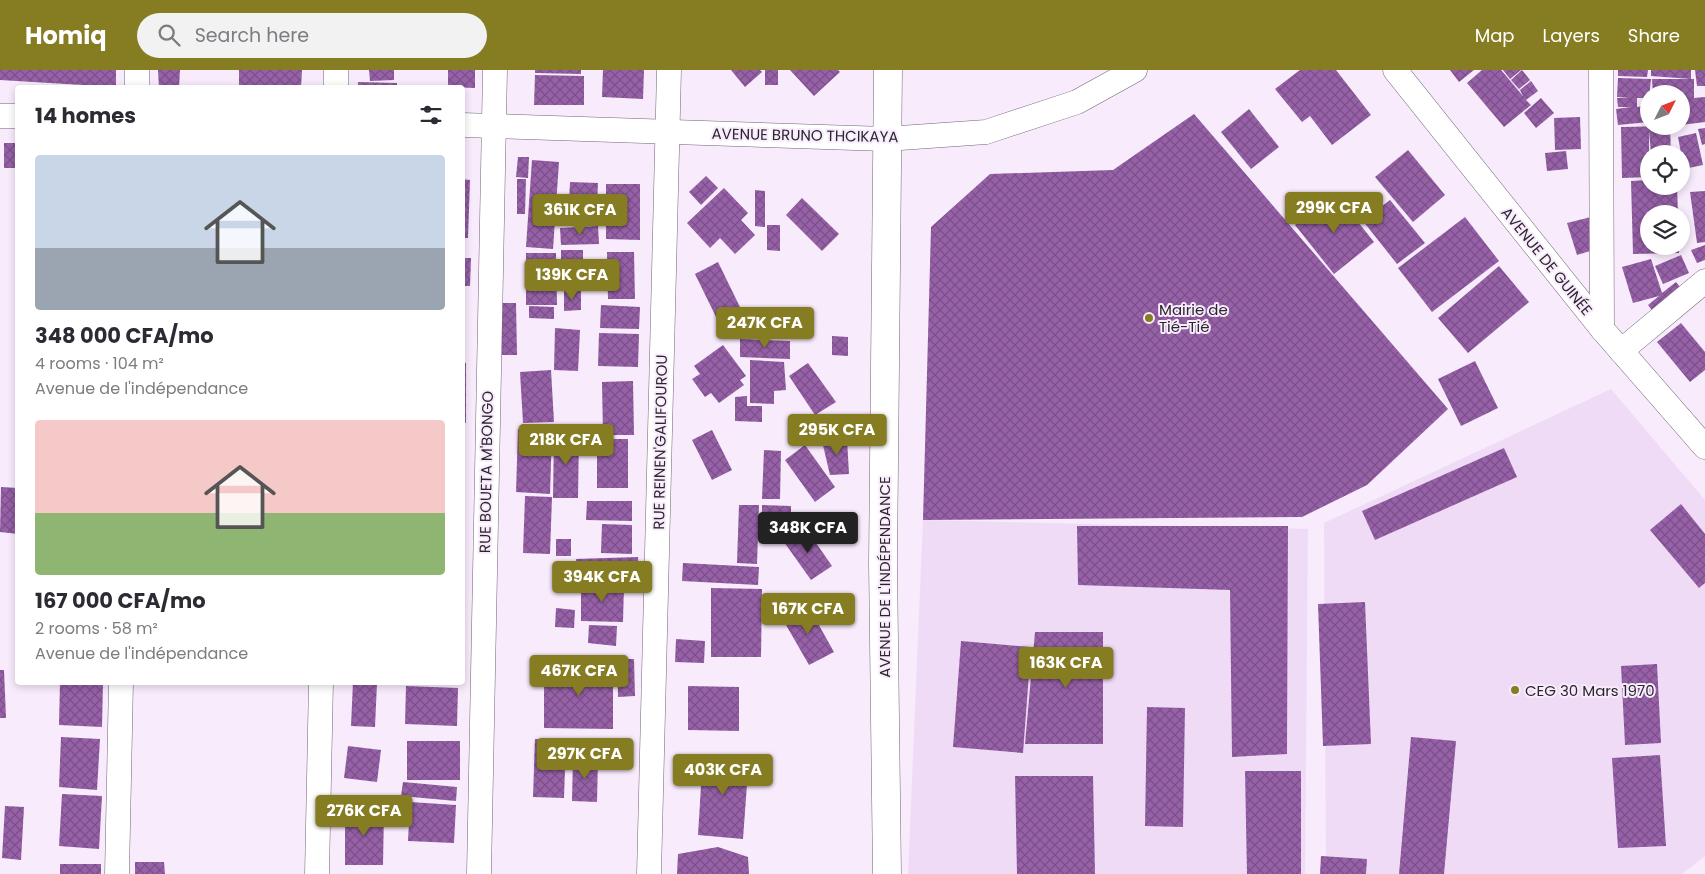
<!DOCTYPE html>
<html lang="en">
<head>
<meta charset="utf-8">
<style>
  body { margin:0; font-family:Poppins,sans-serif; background:#f2f2f3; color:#2b2b33; height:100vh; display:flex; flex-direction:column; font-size:19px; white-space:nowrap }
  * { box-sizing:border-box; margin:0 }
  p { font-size:16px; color:#7c7c81 }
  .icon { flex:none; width:28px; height:28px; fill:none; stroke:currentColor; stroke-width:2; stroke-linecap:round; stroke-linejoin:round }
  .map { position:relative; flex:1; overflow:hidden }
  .details { position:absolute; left:15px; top:15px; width:450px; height:600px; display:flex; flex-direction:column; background:#fff; border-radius:5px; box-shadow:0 2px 8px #0003 }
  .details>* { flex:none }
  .needle { width:32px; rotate:48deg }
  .buttons { position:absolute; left:1640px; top:15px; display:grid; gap:10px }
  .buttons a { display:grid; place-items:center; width:50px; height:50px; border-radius:50%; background:#fff; box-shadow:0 2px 8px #0003; font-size:25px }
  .price { position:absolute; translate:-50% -42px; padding:0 11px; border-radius:5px; background:#867c22; color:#fff; font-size:16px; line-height:32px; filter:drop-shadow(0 1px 2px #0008) }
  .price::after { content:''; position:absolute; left:50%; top:30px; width:15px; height:11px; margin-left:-8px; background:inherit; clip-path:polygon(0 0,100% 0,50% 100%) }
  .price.current { background:#222; color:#fff }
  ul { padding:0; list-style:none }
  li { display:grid; align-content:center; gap:10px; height:265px; padding:0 20px }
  li span { display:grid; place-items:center; height:155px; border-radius:5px; color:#555 }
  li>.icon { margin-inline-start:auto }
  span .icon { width:90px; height:90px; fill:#fffc; stroke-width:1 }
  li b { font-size:21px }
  h2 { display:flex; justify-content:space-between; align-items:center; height:60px; padding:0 20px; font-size:21px }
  header { display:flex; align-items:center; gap:30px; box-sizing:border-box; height:70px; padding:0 25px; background:#867c22; color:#fff }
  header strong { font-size:24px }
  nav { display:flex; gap:28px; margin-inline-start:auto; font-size:18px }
  .search { width:350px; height:45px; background:#f2f2f3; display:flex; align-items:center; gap:12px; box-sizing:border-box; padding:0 18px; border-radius:28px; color:#7c7c81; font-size:19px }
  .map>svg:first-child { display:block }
  .built { fill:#f0dbf7 }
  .building { fill:url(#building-cross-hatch) }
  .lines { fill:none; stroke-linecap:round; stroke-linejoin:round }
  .street-casing { stroke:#726477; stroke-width:25 }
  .secondary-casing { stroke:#726477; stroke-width:29 }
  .street { stroke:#fff; stroke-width:24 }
  .secondary { stroke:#fff; stroke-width:28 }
  .poi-dot { fill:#867c22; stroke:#f8ebfc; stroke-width:2 }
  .labels { text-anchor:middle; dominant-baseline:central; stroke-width:4; stroke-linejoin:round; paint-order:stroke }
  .street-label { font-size:15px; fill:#2b252d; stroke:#f8ebfc }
  .poi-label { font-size:15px; fill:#2b252d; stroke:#f8ebfc; text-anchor:start }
</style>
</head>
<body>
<header>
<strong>Homiq</strong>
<div class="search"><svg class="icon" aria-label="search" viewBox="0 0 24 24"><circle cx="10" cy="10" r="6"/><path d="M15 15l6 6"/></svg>Search here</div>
<nav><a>Map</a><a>Layers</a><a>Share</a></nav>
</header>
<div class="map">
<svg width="1705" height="804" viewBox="0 0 1705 804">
  <defs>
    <pattern id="building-cross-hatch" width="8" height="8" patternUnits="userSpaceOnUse" patternTransform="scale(1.25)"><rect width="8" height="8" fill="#9761a8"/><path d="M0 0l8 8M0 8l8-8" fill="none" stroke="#7b5089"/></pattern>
  </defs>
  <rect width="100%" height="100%" fill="#f8ebfc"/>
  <g class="built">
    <path d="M1611,319L1705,430V786L1682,804H1326L1324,453Z"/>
    <path d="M923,450L1308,459L1305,804H908Z"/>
  </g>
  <g class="building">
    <path d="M0,0H116V17L0,10Z"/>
    <path d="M158,0H180L179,18H159Z"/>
    <path d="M239,0H302L301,18H239Z"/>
    <path d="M369,0H394V10L370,11Z"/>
    <path d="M448,0H475V18L448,17Z"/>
    <path d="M535,0H581V4L535,3Z"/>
    <path d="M603,0H644L643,29L602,27Z"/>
    <path d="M731,0H760L762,2L745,17Z"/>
    <rect x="765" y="0" width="13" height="15"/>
    <path d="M790,0H838L840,2L814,26Z"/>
    <path d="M1300,0H1336L1371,45L1332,75L1310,46L1302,52L1275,19Z"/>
    <path d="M1450,0H1474L1459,12Z"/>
    <path d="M1482,0H1501L1523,26L1520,20L1531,11L1538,21L1526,30L1531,35L1504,57L1467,13Z"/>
    <path d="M1503,0H1521L1510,9Z"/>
    <path d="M1522,0L1530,10L1519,19L1511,10Z"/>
    <path d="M1618,0H1648L1647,7L1618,6Z"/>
    <path d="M1651,0H1691V9L1651,6Z"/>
    <path d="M1695,0H1705V16H1697Z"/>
    <path d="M535,5L584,6V35H534Z"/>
    <path d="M1618,8L1651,9L1649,28H1637V37L1649,35V52L1618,55L1616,39L1631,37H1618L1617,28H1630L1617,27Z"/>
    <path d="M1652,9H1694V28L1705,27V52L1681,55V30L1689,29H1681V24H1653Z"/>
    <path d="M358,12L397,13V18H358Z"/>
    <path d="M1541,28L1554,43L1536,58L1524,43Z"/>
    <path d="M1249,39L1279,77L1251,99L1221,62Z"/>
    <path d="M1194,44L1448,339L1367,415L1302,447L923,450L931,157L990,104L1113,100Z"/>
    <path d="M1580,47L1581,79L1555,80L1554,48Z"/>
    <path d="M1670,56L1671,84H1651L1649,61V107L1622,108L1621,57Z"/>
    <path d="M1705,58V74L1702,75L1698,59Z"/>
    <path d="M1696,63L1703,95L1684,99L1678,67Z"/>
    <rect x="4" y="73" width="14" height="25"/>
    <path d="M1408,80L1445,125L1413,152L1375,107Z"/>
    <path d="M1566,81L1568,99L1547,101L1545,83Z"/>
    <path d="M518,87H529L528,108L516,107Z"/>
    <path d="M532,90L559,92L553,179L526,177Z"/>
    <path d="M706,106L718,118L701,135L689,122Z"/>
    <path d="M462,109L470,110L468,168H462Z"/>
    <path d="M517,109H526L525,144H517Z"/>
    <path d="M1649,110V116H1677L1678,144H1649V176H1679V183L1633,184L1631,111Z"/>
    <path d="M570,112L598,113L596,153L568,151Z"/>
    <path d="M606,114H640V170L606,169Z"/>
    <path d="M724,118L748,143L741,150L755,165L735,184L720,168L710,178L687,153Z"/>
    <path d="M755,120L765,121V157L755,156Z"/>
    <path d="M1705,121V172L1697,173L1690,122Z"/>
    <path d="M1335,123L1374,172L1334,204L1295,155Z"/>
    <path d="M802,128L839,164L822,181L786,145Z"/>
    <path d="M1390,130L1425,173L1397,194L1363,151Z"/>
    <path d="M1465,147L1499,191L1432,242L1398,198Z"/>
    <path d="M1591,147L1600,178L1577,185L1567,153Z"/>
    <path d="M767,155H780V181L767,180Z"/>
    <path d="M598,156L599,174L561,175L560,158Z"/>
    <path d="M1705,175V190L1697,193L1691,180Z"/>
    <rect x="561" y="180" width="22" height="40"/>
    <path d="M607,182H634L635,229H608Z"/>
    <path d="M526,183H556L557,235H526Z"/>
    <path d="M1681,185L1689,203L1663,214L1655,196Z"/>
    <path d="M462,188H471L470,216H462Z"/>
    <path d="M1651,189L1662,223L1676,212L1686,224L1657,247L1648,235L1659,226L1633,233L1622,197Z"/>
    <path d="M718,192L740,237L717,249L695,204Z"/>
    <path d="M1499,196L1529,232L1468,283L1438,248Z"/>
    <path d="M564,221H581V240L564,241Z"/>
    <path d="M501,233H516L517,285H502Z"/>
    <path d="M601,235L640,237L639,259L600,258Z"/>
    <path d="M529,236L554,237V249L529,248Z"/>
    <path d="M729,247L764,248V266L729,265Z"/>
    <path d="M1681,253L1705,282V300L1690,312L1657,272Z"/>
    <path d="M555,258L580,260L578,301L554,300Z"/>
    <path d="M599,263L639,264L638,297L598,296Z"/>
    <path d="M832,266L848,267V286L832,285Z"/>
    <path d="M740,269L790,271V289L740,287Z"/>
    <path d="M723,275L746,306L740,310L744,315L719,333L711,323L705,327L692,309L700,304L694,296Z"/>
    <path d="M750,290L784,292L786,320L774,321V334L750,333Z"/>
    <path d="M1475,291L1498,338L1461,356L1438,309Z"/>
    <rect x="462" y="293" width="4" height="60"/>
    <path d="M808,293L836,332L815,345L789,306Z"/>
    <path d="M551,300L554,352L523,353L520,302Z"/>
    <path d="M633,311L634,365H603L602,312Z"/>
    <path d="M747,326V336H762V352L735,351V327Z"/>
    <path d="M518,359L552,360L550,424L516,422Z"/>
    <path d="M712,360L732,400L712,410L692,370Z"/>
    <path d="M554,364L579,365L578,428H553Z"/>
    <rect x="597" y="369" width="31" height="49"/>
    <path d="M847,369L849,404L830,405L822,371Z"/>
    <path d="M805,375L835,417L815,432L785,390Z"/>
    <path d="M1504,378L1517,407L1375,470L1362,441Z"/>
    <path d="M764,380L781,381L780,429H762Z"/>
    <path d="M1,417L18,418V464L0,462Z"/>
    <path d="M525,426L552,427L550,484L523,483Z"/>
    <path d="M587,431H632V451L586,450Z"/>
    <path d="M1681,434L1705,464V513L1699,518L1650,460Z"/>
    <path d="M739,435H759L757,494L737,493Z"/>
    <path d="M762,435L791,436V453L762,452Z"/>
    <path d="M602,454L632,455V484L601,483Z"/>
    <path d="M1077,456H1288L1287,684L1232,687L1230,520L1078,515Z"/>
    <path d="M805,457L832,496L811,510L784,472Z"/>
    <rect x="556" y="469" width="15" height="17"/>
    <path d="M638,487L639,507L576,508V489Z"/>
    <path d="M683,493L759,497L758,515L682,511Z"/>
    <path d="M581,515H624L623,552L581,551Z"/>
    <path d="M711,518L762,519L761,587H711Z"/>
    <path d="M1365,532L1371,674L1323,676L1318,534Z"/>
    <path d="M807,534L834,582L809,595L782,548Z"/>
    <path d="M556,538L575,540L574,558L555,557Z"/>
    <path d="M589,555L617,556L616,576L588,573Z"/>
    <path d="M1035,562H1103V674H1025Z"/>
    <path d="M676,569L705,571L704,593L675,592Z"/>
    <path d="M462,570H465L464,594H462Z"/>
    <path d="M961,571L1031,577L1023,683L953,677Z"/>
    <path d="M617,589H634L635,626L618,627Z"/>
    <path d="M1657,594L1661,673L1625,675L1621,596Z"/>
    <path d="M544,596H613V659L544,658Z"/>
    <path d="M0,600H4L6,648H0Z"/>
    <path d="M60,612H103L102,657L59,655Z"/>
    <path d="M353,612L377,613L375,657L351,656Z"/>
    <path d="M406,616L458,618L457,656L405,654Z"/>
    <path d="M688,616L739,617V661L688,660Z"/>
    <path d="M1147,637L1185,638L1183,757L1145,756Z"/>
    <path d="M61,667L100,669L97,720L59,717Z"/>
    <path d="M1411,667L1456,671L1444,804H1399Z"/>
    <path d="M535,669L566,670L564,728L533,727Z"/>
    <rect x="407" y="671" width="53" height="39"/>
    <path d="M348,676L381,680L377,712L344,708Z"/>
    <path d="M703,684L749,687L743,769L698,765Z"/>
    <path d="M1660,685L1666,776L1618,778L1612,688Z"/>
    <path d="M573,687L598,688L597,732L572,731Z"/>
    <path d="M1245,701H1301V804H1247Z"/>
    <path d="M1015,706H1093L1095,804H1017Z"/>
    <path d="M403,712L457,717L456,731L401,726Z"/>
    <path d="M62,724L102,726L99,779L59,776Z"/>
    <path d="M410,732L456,735L454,773L408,771Z"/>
    <path d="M5,736L24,737L21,790L2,788Z"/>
    <path d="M345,738L384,739L383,795H345Z"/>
    <path d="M718,777L748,787L749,804H677L678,784Z"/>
    <path d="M1321,786L1367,789L1366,804H1320Z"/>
    <path d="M135,792H164L165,804H135Z"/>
    <rect x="60" y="794" width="41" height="10"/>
  </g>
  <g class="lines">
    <g class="street-casing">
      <g id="street">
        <path d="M1395,0L1602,259L1705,377"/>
        <path d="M1601,0L1602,259"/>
        <path d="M137,18V0"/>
        <path d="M336,18V0"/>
        <path d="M0,46H18"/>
        <path d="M462,55L886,69L986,62L1077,32L1135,0"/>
        <path d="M1621,281L1705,211"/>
        <path d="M117,804L121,612"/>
        <path d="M317,804L321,612"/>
        <path d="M479,804L495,0"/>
        <path d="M649,804L669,0"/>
      </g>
    </g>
    <g class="secondary-casing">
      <path id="secondary" d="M887,804L883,493L888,0"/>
    </g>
    <use href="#street" class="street"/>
    <use href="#secondary" class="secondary"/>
  </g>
  <g class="poi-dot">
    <circle cx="1149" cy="248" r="5"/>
    <circle cx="1515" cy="620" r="5"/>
  </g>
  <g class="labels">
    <g class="street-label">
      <text transform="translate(805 65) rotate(1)">AVENUE BRUNO THCIKAYA</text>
      <text transform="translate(1547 191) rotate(51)">AVENUE DE GUINÉE</text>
      <text transform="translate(660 372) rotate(-89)">RUE REINEN'GALIFOUROU</text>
      <text transform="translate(486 402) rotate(-89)">RUE BOUETA M'BONGO</text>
      <text transform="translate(884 507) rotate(-90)">AVENUE DE L'INDÉPENDANCE</text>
    </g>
    <g class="poi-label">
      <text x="1159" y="239">Mairie de<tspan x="1159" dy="17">Tié-Tié</tspan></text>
      <text x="1525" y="620">CEG 30 Mars 1970</text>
    </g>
  </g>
</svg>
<div class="buttons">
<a><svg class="needle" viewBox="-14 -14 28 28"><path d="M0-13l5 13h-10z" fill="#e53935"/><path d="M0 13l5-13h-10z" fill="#7c7c81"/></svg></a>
<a><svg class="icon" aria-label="locate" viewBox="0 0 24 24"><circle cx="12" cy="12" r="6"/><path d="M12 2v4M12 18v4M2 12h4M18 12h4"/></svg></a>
<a><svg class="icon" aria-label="layers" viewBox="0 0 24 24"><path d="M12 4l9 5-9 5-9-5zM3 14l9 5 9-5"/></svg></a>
</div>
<b class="price" style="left:1334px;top:164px">299K CFA</b>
<b class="price" style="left:580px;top:166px">361K CFA</b>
<b class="price" style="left:572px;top:231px">139K CFA</b>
<b class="price" style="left:765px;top:279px">247K CFA</b>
<b class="price" style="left:837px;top:386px">295K CFA</b>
<b class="price" style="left:566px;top:396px">218K CFA</b>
<b class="price current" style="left:808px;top:484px">348K CFA</b>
<b class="price" style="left:602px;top:533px">394K CFA</b>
<b class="price" style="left:808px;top:565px">167K CFA</b>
<b class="price" style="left:1066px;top:619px">163K CFA</b>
<b class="price" style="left:579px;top:627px">467K CFA</b>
<b class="price" style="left:585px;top:710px">297K CFA</b>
<b class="price" style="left:723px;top:726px">403K CFA</b>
<b class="price" style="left:364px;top:767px">276K CFA</b>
<section class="details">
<h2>14 homes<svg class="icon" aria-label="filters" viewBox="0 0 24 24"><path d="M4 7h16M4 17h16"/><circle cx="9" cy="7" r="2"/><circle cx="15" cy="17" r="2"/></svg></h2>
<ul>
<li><span style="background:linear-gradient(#c9d6e8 60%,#9aa5b1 0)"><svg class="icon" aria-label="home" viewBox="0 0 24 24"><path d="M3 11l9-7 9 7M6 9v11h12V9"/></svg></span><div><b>348 000 CFA/mo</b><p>4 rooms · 104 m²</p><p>Avenue de l'indépendance</p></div></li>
<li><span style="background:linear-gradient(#f6c9c9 60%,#8fb573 0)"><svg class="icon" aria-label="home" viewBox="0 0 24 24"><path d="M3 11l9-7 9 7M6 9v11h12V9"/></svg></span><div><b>167 000 CFA/mo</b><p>2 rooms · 58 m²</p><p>Avenue de l'indépendance</p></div></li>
</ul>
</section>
</div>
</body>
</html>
